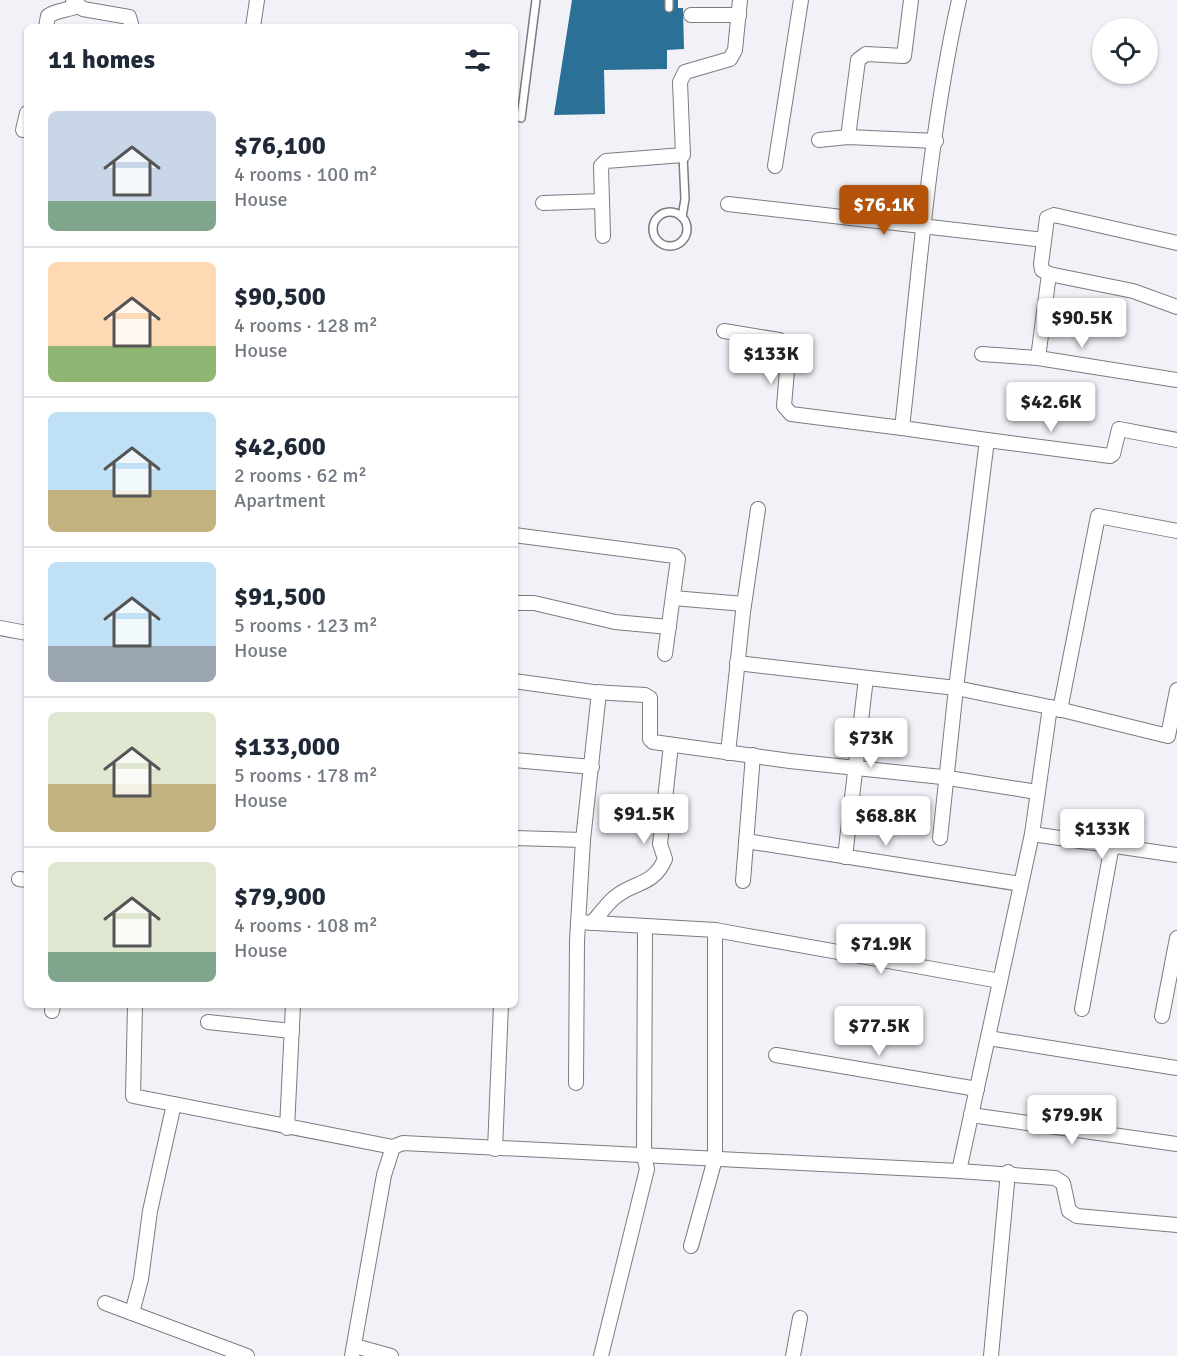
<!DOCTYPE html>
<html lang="en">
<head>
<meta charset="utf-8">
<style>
  body { margin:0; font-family:Signika,sans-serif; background:#f6f6f7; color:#1f2937; height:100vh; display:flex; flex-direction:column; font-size:22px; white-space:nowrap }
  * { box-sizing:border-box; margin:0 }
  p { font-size:20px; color:#747a83 }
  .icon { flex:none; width:33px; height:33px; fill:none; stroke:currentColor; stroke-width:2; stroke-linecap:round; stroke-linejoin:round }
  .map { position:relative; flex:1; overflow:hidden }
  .panel { position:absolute; left:24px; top:24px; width:494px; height:984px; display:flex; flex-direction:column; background:#fff; border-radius:9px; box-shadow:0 2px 4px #0004 }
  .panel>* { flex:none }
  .buttons { position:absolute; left:1092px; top:18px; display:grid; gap:12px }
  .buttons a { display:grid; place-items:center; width:66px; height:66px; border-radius:50%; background:#fff; box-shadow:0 2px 4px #0004; font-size:30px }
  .price { position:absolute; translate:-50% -51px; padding:0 14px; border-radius:6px; background:#fff; color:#222; font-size:20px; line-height:39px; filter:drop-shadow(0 2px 3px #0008) }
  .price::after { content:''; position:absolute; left:50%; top:36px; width:18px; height:14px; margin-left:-9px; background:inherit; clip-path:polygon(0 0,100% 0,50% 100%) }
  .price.on { background:#b45309; color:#fff }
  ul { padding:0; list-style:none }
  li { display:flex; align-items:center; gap:18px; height:150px; padding:0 24px }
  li+li { border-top:2px solid #e0e1e3 }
  li span { display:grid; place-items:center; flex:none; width:168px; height:120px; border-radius:9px; color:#555 }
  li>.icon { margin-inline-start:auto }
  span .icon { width:72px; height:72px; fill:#fffc; stroke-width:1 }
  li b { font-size:26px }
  h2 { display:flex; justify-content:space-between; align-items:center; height:72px; padding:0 24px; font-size:26px }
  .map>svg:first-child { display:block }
  .building { fill:#2b7096 }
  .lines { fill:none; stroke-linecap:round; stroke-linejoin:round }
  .service-casing { stroke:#7a7c81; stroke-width:10 }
  .minor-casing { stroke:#7a7c81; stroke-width:16 }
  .service { stroke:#fff; stroke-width:7 }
  .minor { stroke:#fff; stroke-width:14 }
</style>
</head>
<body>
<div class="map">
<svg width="1177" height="1356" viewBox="0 0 1177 1356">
  <rect width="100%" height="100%" fill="#f0f2f8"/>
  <path class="building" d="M572,0H678V8H683L684,49L667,50V69L604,70L605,114L554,115Z"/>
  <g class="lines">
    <g class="service-casing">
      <g id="service">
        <path d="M669,0V8"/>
        <path d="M521,118L536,0"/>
        <circle cx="670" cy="229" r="17"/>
        <path d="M682,217L685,199L683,155"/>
      </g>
    </g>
    <g class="minor-casing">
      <g id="minor">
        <path d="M73,0L83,9L129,17L132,27"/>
        <path d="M691,15H739"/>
        <path d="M46,27L48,16C56,10 69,10 78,6"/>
        <path d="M253,27L257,0"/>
        <path d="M23,130L27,113"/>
        <path d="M848,137L858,60L866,54L904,56L911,0"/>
        <path d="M819,140L848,137L936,141"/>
        <path d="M775,166L801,0"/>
        <path d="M543,203L602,201"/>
        <path d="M728,204L1044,240"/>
        <path d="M603,236L601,166L606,161L683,155L680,82L685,72L730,59L735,50L740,0"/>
        <path d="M1177,243L1054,215L1047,218L1041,264L1042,270L1049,274L1133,291L1177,307"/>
        <path d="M724,331L779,340L789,347L784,406L791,414L902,428"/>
        <path d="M982,354L1038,358L1177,380"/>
        <path d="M1038,358L1049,274"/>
        <path d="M987,440L1110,456L1113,454L1119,429L1177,440"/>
        <path d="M514,535L675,556L678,559L665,654"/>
        <path d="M673,598L744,604"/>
        <path d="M514,603H534L615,622L669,627"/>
        <path d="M0,628L27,633"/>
        <path d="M737,663L956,688L1050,707L1168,736L1177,690"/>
        <path d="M514,681L593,692L645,695L650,698V739L653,742L790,761L942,777L1037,792"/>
        <path d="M1060,710L1098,516L1177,531"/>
        <path d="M728,753L743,612L758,509"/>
        <path d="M514,760L592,767"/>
        <path d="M1032,834L1177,855"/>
        <path d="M514,838L583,840L599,692"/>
        <path d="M940,838L956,688L987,440L902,428C918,287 928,138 959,0"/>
        <path d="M746,841L1021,884"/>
        <path d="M845,857L866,678"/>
        <path d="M19,879L27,880"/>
        <path d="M743,881L753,755"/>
        <path d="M578,922L715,930L1000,981"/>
        <path d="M592,923C599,915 606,905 614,898C633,881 653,887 665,859L660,844L671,745"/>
        <path d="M135,1005L133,1096L393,1147"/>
        <path d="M1082,1009L1112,845"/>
        <path d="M52,1011L53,1005"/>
        <path d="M1162,1016L1177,938"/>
        <path d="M208,1022L292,1031"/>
        <path d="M988,1038L1177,1068"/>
        <path d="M776,1055L977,1089"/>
        <path d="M576,1083L577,941L583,840"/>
        <path d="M971,1115L1177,1144"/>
        <path d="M287,1128L293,1005"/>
        <path d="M495,1149L501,1005"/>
        <path d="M959,1171L1055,1178L1063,1183L1069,1211L1077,1216L1177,1225"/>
        <path d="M691,1246L715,1159V930"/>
        <path d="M105,1303L247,1356"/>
        <path d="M132,1313L141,1279L150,1211L174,1104"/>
        <path d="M355,1346L391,1356"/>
        <path d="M352,1356L384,1175L393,1147L403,1143L959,1171L1032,834L1050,707"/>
        <path d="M601,1356L647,1169L644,1156L645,926"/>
        <path d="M793,1356L800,1318"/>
        <path d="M991,1356L1008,1172"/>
      </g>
    </g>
    <use href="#service" class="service"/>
    <use href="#minor" class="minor"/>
  </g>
</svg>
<div class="buttons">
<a><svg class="icon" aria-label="locate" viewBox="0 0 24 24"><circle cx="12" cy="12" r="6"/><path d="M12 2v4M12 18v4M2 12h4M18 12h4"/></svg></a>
</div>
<b class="price on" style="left:884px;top:236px">$76.1K</b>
<b class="price" style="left:1082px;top:349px">$90.5K</b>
<b class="price" style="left:771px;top:385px">$133K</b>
<b class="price" style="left:1051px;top:433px">$42.6K</b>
<b class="price" style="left:871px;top:769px">$73K</b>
<b class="price" style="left:644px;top:845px">$91.5K</b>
<b class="price" style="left:886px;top:847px">$68.8K</b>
<b class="price" style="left:1102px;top:860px">$133K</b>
<b class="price" style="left:881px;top:975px">$71.9K</b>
<b class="price" style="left:879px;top:1057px">$77.5K</b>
<b class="price" style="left:1072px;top:1146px">$79.9K</b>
<section class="panel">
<h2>11 homes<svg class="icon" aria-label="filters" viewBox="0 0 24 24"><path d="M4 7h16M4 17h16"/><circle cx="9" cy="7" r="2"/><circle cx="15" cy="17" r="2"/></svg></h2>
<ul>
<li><span style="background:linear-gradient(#c9d6e8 75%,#7fa58c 0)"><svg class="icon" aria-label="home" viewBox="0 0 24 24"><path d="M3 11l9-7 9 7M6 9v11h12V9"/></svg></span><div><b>$76,100</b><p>4 rooms · 100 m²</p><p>House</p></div></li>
<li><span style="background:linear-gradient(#ffd9b3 70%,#8fb573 0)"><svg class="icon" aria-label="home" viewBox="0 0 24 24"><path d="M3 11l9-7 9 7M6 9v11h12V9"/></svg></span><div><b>$90,500</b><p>4 rooms · 128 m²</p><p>House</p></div></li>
<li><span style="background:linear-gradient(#bfe0f5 65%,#c2b280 0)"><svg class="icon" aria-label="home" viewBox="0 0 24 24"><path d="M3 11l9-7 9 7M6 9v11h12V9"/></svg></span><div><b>$42,600</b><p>2 rooms · 62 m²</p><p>Apartment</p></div></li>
<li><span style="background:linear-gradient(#bfe0f5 70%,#9aa5b1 0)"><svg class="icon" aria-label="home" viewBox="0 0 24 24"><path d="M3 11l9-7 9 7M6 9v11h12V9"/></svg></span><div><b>$91,500</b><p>5 rooms · 123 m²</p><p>House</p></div></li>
<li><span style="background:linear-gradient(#dfe7d0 60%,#c2b280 0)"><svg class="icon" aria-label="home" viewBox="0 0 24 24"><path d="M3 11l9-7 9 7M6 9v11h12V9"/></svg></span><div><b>$133,000</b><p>5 rooms · 178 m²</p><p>House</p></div></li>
<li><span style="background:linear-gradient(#dfe7d0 75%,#7fa58c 0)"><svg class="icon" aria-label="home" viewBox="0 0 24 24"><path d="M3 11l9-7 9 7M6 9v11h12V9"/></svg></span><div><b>$79,900</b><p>4 rooms · 108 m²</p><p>House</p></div></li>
</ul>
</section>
</div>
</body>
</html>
